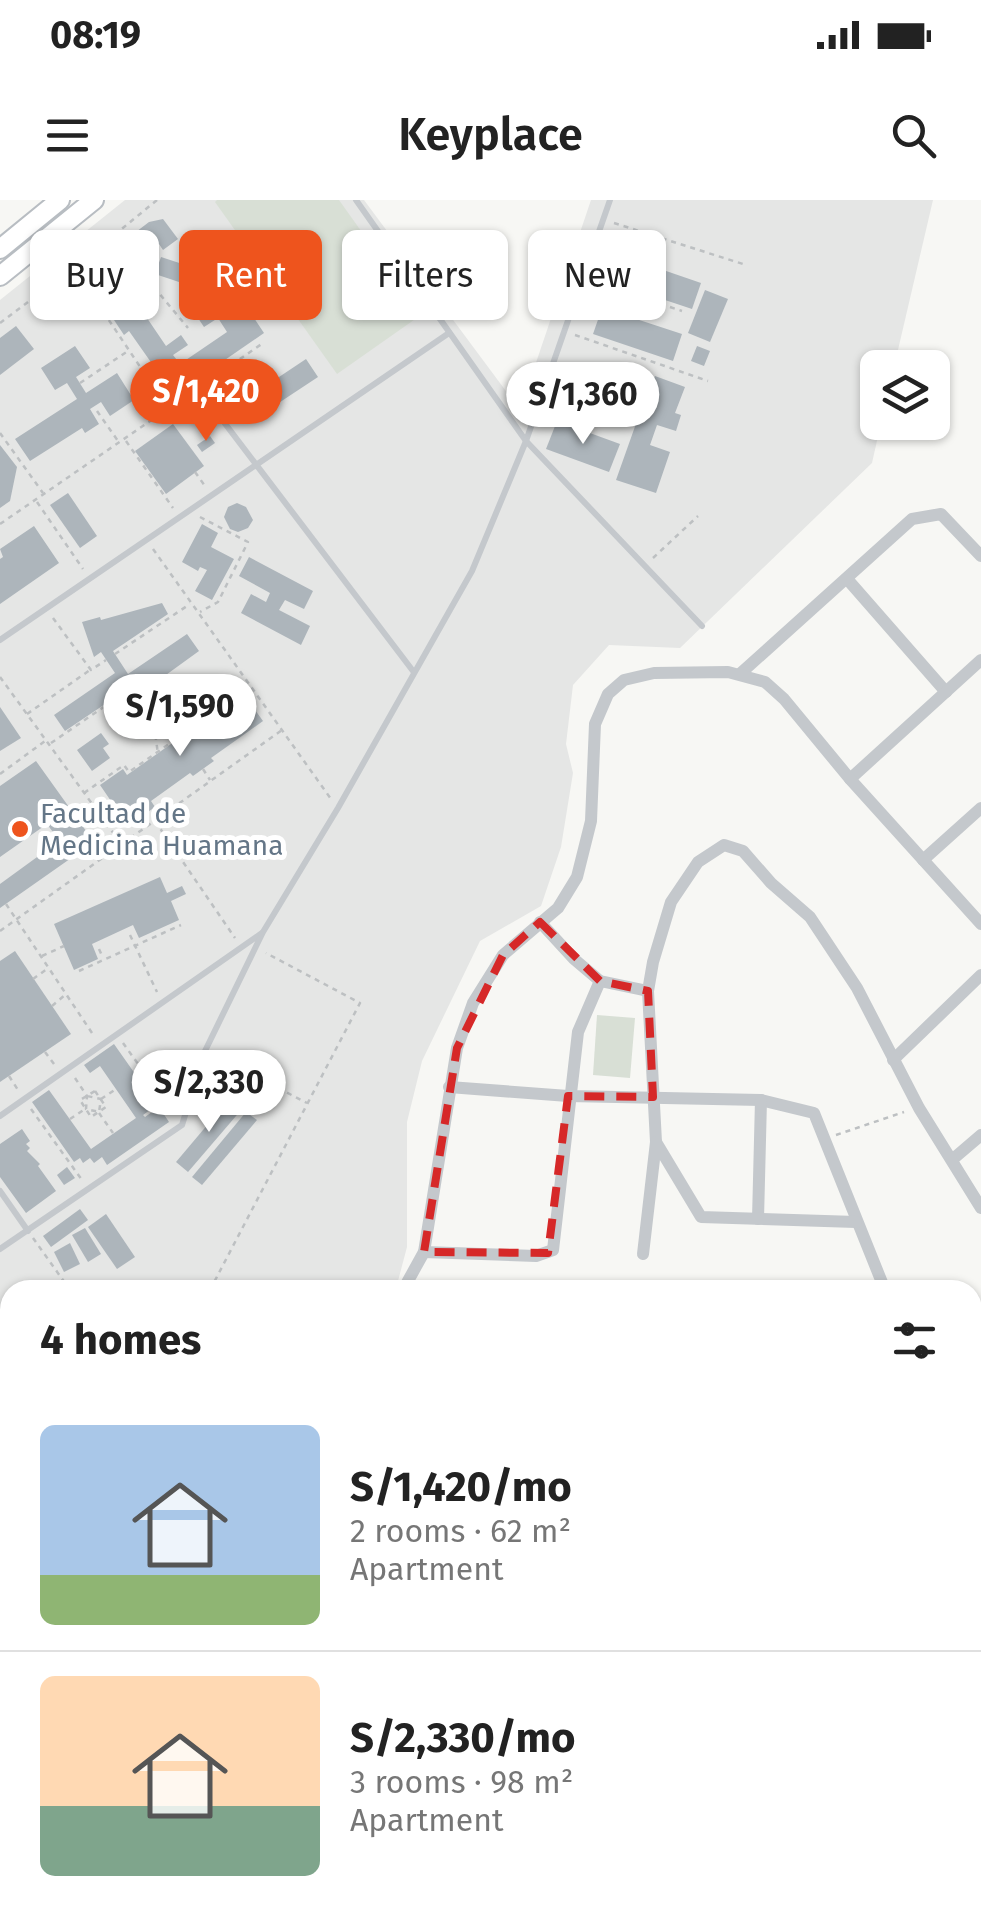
<!DOCTYPE html>
<html lang="en">
<head>
<meta charset="utf-8">
<style>
  body { margin:0; font-family:"Fira Sans",sans-serif; background:#f6f6f6; color:#222; height:100vh; display:flex; flex-direction:column; font-size:38px; white-space:nowrap }
  * { box-sizing:border-box; margin:0 }
  p { font-size:32px; color:#767676 }
  .icon { flex:none; width:55px; height:55px; fill:none; stroke:currentColor; stroke-width:2; stroke-linecap:round; stroke-linejoin:round }
  .map { position:relative; flex:1; overflow:hidden }
  .drawer { position:absolute; left:0px; top:1080px; width:982px; height:640px; display:flex; flex-direction:column; background:#fff; border-radius:30px 30px 0 0; box-shadow:0 2px 8px #0004 }
  .drawer>* { flex:none }
  .banner { position:absolute; left:30px; top:30px; width:922px; height:90px; display:flex; gap:20px }
  .buttons { position:absolute; left:860px; top:150px; display:grid; gap:20px }
  .buttons a { display:grid; place-items:center; width:90px; height:90px; border-radius:15px; background:#fff; box-shadow:0 2px 8px #0004; font-size:50px }
  .price { position:absolute; translate:-50% -85px; padding:0 22px; border-radius:35px; background:#fff; color:#222; font-size:32px; line-height:65px; filter:drop-shadow(0 2px 5px #0008) }
  .price::after { content:''; position:absolute; left:50%; top:60px; width:30px; height:22px; margin-left:-15px; background:inherit; clip-path:polygon(0 0,100% 0,50% 100%) }
  .price.current { background:#ee541d; color:#fff }
  ul { padding:0; list-style:none }
  li { display:flex; align-items:center; gap:30px; height:250px; padding:0 40px }
  li+li { border-top:2px solid #e0e0e0 }
  li span { display:grid; place-items:center; flex:none; width:280px; height:200px; border-radius:15px; color:#555 }
  li>.icon { margin-inline-start:auto }
  span .icon { width:120px; height:120px; fill:#fffc; stroke-width:1 }
  li b { font-size:42px }
  h2 { display:flex; justify-content:space-between; align-items:center; height:120px; padding:0 40px; font-size:42px }
  .pill { padding:0 35px; border-radius:15px; background:#fff; box-shadow:0 2px 8px #0004; font-size:35px; line-height:90px }
  .pill.current { background:#ee541d; color:#fff }
  .status { display:flex; justify-content:space-between; align-items:center; height:70px; padding:0 50px; background:#fff; direction:ltr }
  .status svg { height:28px; fill:currentColor }
  header { display:flex; justify-content:space-between; align-items:center; height:130px; padding:0 40px; background:#fff; font-size:45px; font-weight:600 }
  .map>svg:first-child { display:block }
  .built { fill:#e5e6e5 }
  .green { fill:#d8dfd5 }
  .building { fill:#adb5bb }
  .lines { fill:none; stroke-linecap:round; stroke-linejoin:round }
  .secondary-casing { stroke:#b8bdc2; stroke-width:22 }
  .path { stroke:#bdc0c2; stroke-width:2.5; stroke-dasharray:5 5; stroke-linecap:butt }
  .lane { stroke:#c4c8cc; stroke-width:6 }
  .street { stroke:#c4c8cc; stroke-width:12 }
  .secondary { stroke:#fff; stroke-width:18 }
  .marked { fill:none; stroke:#d62828; stroke-width:8; stroke-dasharray:20 12; stroke-linejoin:round }
  .poi-dot { fill:#ee541d; stroke:#fff; stroke-width:4 }
  .labels { text-anchor:middle; dominant-baseline:central; stroke-width:10; stroke-linejoin:round; paint-order:stroke }
  .poi-label { font-size:28px; fill:#647687; stroke:#fff; text-anchor:start }
</style>
</head>
<body>
<div class="status"><b>08:19</b><svg viewBox="0 0 49 12"><path d="M0 12V9h3v3zM5 12V6h3v6zM10 12V3h3v9zM15 12V0h3v12zM26 1h20v11H26zM47 4h2v5h-2z"/></svg></div>
<header><svg class="icon" aria-label="menu" viewBox="0 0 24 24"><path d="M4 6h16M4 12h16M4 18h16"/></svg>Keyplace<svg class="icon" aria-label="search" viewBox="0 0 24 24"><circle cx="10" cy="10" r="6"/><path d="M15 15l6 6"/></svg></header>
<div class="map">
<svg width="981" height="1720" viewBox="0 0 981 1720">
  <rect width="100%" height="100%" fill="#f7f7f4"/>
  <path class="built" d="M125,0H364L520,210L591,0H933L894,167L878,168V222L881,223L872,263L680,448L609,445L573,485L566,544L573,573L561,647L541,706L480,741L422,861L407,922V1047L398,1081L388,1090H10V1260L0,1261V100Z"/>
  <g class="green">
    <path d="M217,0H339L421,115L337,174L215,2Z"/>
    <path d="M597,815L635,818L630,878L593,875Z"/>
    <path d="M981,1667V1720H948L954,1710H972L973,1679Z"/>
  </g>
  <g class="building">
    <path d="M163,19L178,39L163,50L159,44L129,67L115,48L149,22Z"/>
    <path d="M611,52L701,83L692,109L602,79Z"/>
    <path d="M161,57L216,75L246,119L252,115L264,133L174,195L129,131L124,135L112,117L146,93L158,111L147,118L166,146L181,135L188,145L173,155L180,164L227,132L218,118L204,127L198,118L211,109L197,88L155,74Z"/>
    <path d="M705,90L728,99L710,142L688,133Z"/>
    <path d="M608,91L630,98L624,115L682,134L673,161L593,134Z"/>
    <path d="M16,126L34,149L0,175V138Z"/>
    <path d="M75,146L90,168L76,177L86,193L117,173L134,200L110,216L101,202L90,209L99,224L85,233L82,228L30,261L15,239L77,199L67,183L55,190L41,168Z"/>
    <path d="M697,146L710,151L704,166L691,161Z"/>
    <path d="M306,159L318,177L250,222L236,200L252,189L255,193Z"/>
    <path d="M574,170L648,195L655,176L685,187L675,213L681,215L676,231L657,225L650,245L670,252L656,293L616,280L638,218L556,190L562,174L571,177Z"/>
    <path d="M557,221L620,244L609,272L546,249Z"/>
    <path d="M173,224L204,266L166,294L135,251Z"/>
    <path d="M210,236L215,243L202,252L197,245Z"/>
    <path d="M0,245L17,267L10,301L0,308Z"/>
    <path d="M68,293L97,336L80,348L50,305Z"/>
    <path d="M237,303L246,307L253,320L248,328L238,332L230,329L224,317L228,307Z"/>
    <path d="M202,324L218,333L211,347L234,359L212,400L195,391L207,370L200,367L198,371L182,362Z"/>
    <path d="M34,326L59,363L0,404V359L3,357L0,349Z"/>
    <path d="M249,357L313,391L304,409L285,400L279,410L310,426L301,445L241,413L251,394L266,402L270,393L239,376Z"/>
    <path d="M162,403L168,414L113,451L128,474L187,434L199,451L141,493L146,500L150,497L156,506L166,499L174,512L151,527L126,490L65,531L54,515L115,473L101,452L94,457L82,422L100,417L101,420Z"/>
    <path d="M243,493L263,521L211,558L214,561L193,576L190,573L151,601L155,607L128,626L100,585L123,569L127,575L171,544L179,534L190,531Z"/>
    <path d="M0,507L21,538L0,551Z"/>
    <path d="M101,533L109,544L103,548L110,558L92,571L77,550Z"/>
    <path d="M36,561L94,642L0,708V684L55,644L50,638L55,635L47,624L0,657V586Z"/>
    <path d="M160,677L167,693L182,686L186,694L171,701L179,720L139,738L133,725L92,744L98,759L74,770L54,724Z"/>
    <path d="M15,751L71,834L0,882V761Z"/>
    <path d="M114,844L157,905L143,915L145,917L159,907L169,922L107,965L102,957L94,963L90,958L83,963L80,958L74,962L32,902L49,890L91,949L136,918L100,866L90,873L84,865Z"/>
    <path d="M230,898L242,909L188,972L176,962Z"/>
    <path d="M246,912L257,920L202,985L192,977Z"/>
    <path d="M22,929L30,941L26,944L30,948L27,951L40,964L38,966L56,991L26,1013L0,977V944Z"/>
    <path d="M67,967L75,978L64,985L57,975Z"/>
    <path d="M80,1009L88,1020L51,1047L43,1036Z"/>
    <path d="M106,1014L135,1057L117,1069L88,1027Z"/>
    <path d="M85,1028L101,1054L88,1062L72,1035Z"/>
    <path d="M70,1043L80,1064L64,1072L54,1052Z"/>
  </g>
  <g class="lines">
    <g class="secondary-casing">
      <g id="secondary">
        <path d="M0,49L60,0"/>
        <path d="M0,76L94,0"/>
      </g>
    </g>
    <g class="path">
      <path d="M157,0L74,68L167,207"/>
      <path d="M614,23L746,65"/>
      <path d="M101,47L127,83L143,74L188,128"/>
      <path d="M594,82L682,111"/>
      <path d="M0,123L72,69"/>
      <path d="M575,135L708,181"/>
      <path d="M207,182L263,143"/>
      <path d="M80,183L128,151"/>
      <path d="M553,200L619,223"/>
      <path d="M97,211L118,241"/>
      <path d="M239,223L247,217"/>
      <path d="M0,233L43,293"/>
      <path d="M126,241L173,308"/>
      <path d="M195,272L205,286"/>
      <path d="M37,302L83,369"/>
      <path d="M200,317L248,342L218,402L200,412"/>
      <path d="M0,324L188,195"/>
      <path d="M153,349L331,599"/>
      <path d="M653,358L698,316"/>
      <path d="M53,418L91,470L106,460"/>
      <path d="M115,454L190,404"/>
      <path d="M0,477L122,645"/>
      <path d="M27,514L90,470"/>
      <path d="M154,525L158,554"/>
      <path d="M51,543L127,491"/>
      <path d="M203,569L210,580"/>
      <path d="M0,574L45,541"/>
      <path d="M84,593L124,565L129,572L169,544L177,532L190,529L251,486"/>
      <path d="M155,621L235,738"/>
      <path d="M6,704L94,836"/>
      <path d="M0,731L282,530"/>
      <path d="M130,735L157,792"/>
      <path d="M99,749L103,758"/>
      <path d="M42,756L64,746"/>
      <path d="M79,771L181,725"/>
      <path d="M33,779L47,769"/>
      <path d="M52,806L65,795"/>
      <path d="M123,843L174,914"/>
      <path d="M45,852L54,864"/>
      <path d="M216,856L307,903"/>
      <path d="M9,876L18,890"/>
      <path d="M75,878L87,896L86,909L99,912L101,899L87,896"/>
      <path d="M95,891L106,907L91,917L80,900Z"/>
      <path d="M101,899L116,889"/>
      <path d="M31,909L82,980"/>
      <path d="M99,913L113,933"/>
      <path d="M70,919L85,909"/>
      <path d="M836,935L904,912"/>
      <path d="M33,1038L70,1090"/>
      <path d="M210,1090L360,803L266,753"/>
      <path d="M0,1132L10,1146"/>
      <path d="M972,1685L979,1673"/>
      <path d="M972,1707L981,1710L978,1720"/>
      <path d="M951,1720L957,1710"/>
    </g>
    <g class="lane">
      <path d="M356,0L526,241L702,426"/>
      <path d="M198,188L413,471"/>
      <path d="M0,440L449,133"/>
      <path d="M0,916L262,733"/>
      <path d="M0,991L28,1031"/>
      <path d="M0,1049L182,925L205,851L263,732L338,608L472,371L526,241L610,0"/>
    </g>
    <g class="street">
      <path d="M848,380L946,492"/>
      <path d="M741,473L912,319L941,314L981,356"/>
      <path d="M850,579L981,460"/>
      <path d="M923,660L981,608"/>
      <path d="M540,722L574,759L600,781L648,791"/>
      <path d="M893,860L981,775"/>
      <path d="M449,887L568,896L761,900L814,913L885,1090"/>
      <path d="M953,959L981,935"/>
      <path d="M758,1019L761,900"/>
      <path d="M856,1022L701,1017L656,942L648,791L653,762L671,702L698,662L724,645L743,651L771,683L810,717L857,788L919,908L981,1008"/>
      <path d="M424,1052L536,1056L553,1050L578,832L600,781"/>
      <path d="M643,1054L656,942"/>
      <path d="M403,1090L424,1052L457,848L473,803L503,755L558,708L577,677L591,621L595,524L608,494L624,480L654,473L728,472L765,482L784,499L850,579L981,724"/>
      <path d="M972,1125L981,1132"/>
      <path d="M972,1269H981"/>
      <path d="M0,1292L10,1289"/>
      <path d="M0,1453L10,1449"/>
      <path d="M972,1455H981"/>
      <path d="M0,1471L10,1489"/>
      <path d="M0,1541L10,1539"/>
      <path d="M972,1649L981,1634"/>
      <path d="M972,1658L981,1660"/>
      <path d="M0,1660L10,1658"/>
      <path d="M173,1710L184,1720"/>
      <path d="M454,1710L461,1720"/>
      <path d="M594,1710L600,1720"/>
      <path d="M807,1710L814,1720"/>
      <path d="M112,1720L167,1710"/>
      <path d="M650,1720L665,1710"/>
      <path d="M894,1720L897,1710"/>
      <path d="M916,1720L924,1710"/>
    </g>
    <use href="#secondary" class="secondary"/>
  </g>
  <path class="marked" d="M540,722L600,781L648,791L653,897L568,896L548,1053L424,1052L457,848L503,755Z"/>
  <circle class="poi-dot" cx="20" cy="629" r="10"/>
  <g class="labels">
    <g class="poi-label">
      <text x="40" y="613">Facultad de<tspan x="40" dy="32">Medicina Huamana</tspan></text>
    </g>
  </g>
</svg>
<div class="buttons">
<a><svg class="icon" aria-label="layers" viewBox="0 0 24 24"><path d="M12 4l9 5-9 5-9-5zM3 14l9 5 9-5"/></svg></a>
</div>
<b class="price current" style="left:206px;top:244px">S/1,420</b>
<b class="price" style="left:583px;top:247px">S/1,360</b>
<b class="price" style="left:180px;top:559px">S/1,590</b>
<b class="price" style="left:209px;top:935px">S/2,330</b>
<div class="banner">
<a class="pill">Buy</a>
<a class="pill current">Rent</a>
<a class="pill">Filters</a>
<a class="pill">New</a>
</div>
<section class="drawer">
<h2>4 homes<svg class="icon" aria-label="filters" viewBox="0 0 24 24"><path d="M4 7h16M4 17h16"/><circle cx="9" cy="7" r="2"/><circle cx="15" cy="17" r="2"/></svg></h2>
<ul>
<li><span style="background:linear-gradient(#a9c7e8 75%,#8fb573 0)"><svg class="icon" aria-label="home" viewBox="0 0 24 24"><path d="M3 11l9-7 9 7M6 9v11h12V9"/></svg></span><div><b>S/1,420/mo</b><p>2 rooms · 62 m²</p><p>Apartment</p></div></li>
<li><span style="background:linear-gradient(#ffd9b3 65%,#7fa58c 0)"><svg class="icon" aria-label="home" viewBox="0 0 24 24"><path d="M3 11l9-7 9 7M6 9v11h12V9"/></svg></span><div><b>S/2,330/mo</b><p>3 rooms · 98 m²</p><p>Apartment</p></div></li>
</ul>
</section>
</div>
</body>
</html>
